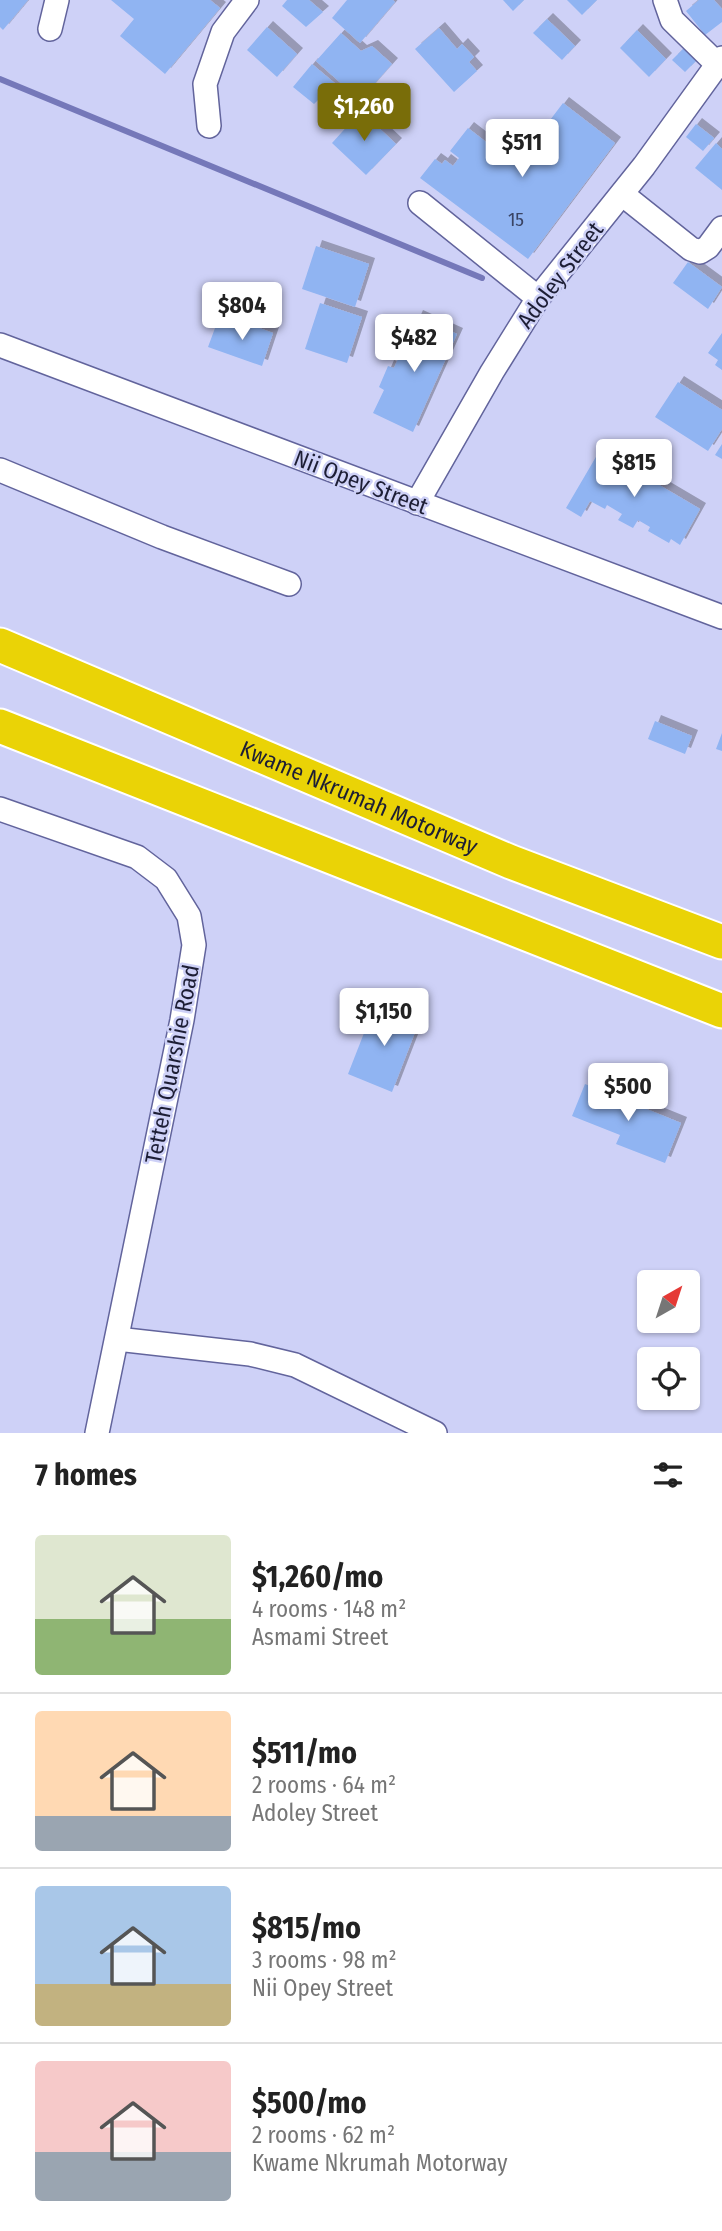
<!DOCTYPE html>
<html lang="en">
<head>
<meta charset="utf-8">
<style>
  body { margin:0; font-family:"Fira Sans Condensed",sans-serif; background:#f2f2f2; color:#222; height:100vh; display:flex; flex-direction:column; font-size:26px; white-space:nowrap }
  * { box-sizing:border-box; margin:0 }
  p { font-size:23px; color:#767676 }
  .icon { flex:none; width:38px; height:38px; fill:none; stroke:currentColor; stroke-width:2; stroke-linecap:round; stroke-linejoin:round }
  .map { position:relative; height:1433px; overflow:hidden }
  .panel { display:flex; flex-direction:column; background:#fff; flex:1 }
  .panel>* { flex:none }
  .needle { width:46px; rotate:39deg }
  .fabs { position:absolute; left:637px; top:1270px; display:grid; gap:14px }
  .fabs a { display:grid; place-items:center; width:63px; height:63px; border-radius:7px; background:#fff; box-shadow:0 2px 5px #0004; font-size:35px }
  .price { position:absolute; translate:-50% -60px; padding:0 16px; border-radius:7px; background:#fff; color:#222; font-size:23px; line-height:46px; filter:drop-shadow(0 2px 4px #0008) }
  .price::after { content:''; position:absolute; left:50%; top:42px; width:21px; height:16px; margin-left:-10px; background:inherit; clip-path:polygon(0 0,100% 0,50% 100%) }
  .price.selected { background:#796d09; color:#fff }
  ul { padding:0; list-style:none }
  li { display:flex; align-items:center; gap:21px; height:175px; padding:0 35px }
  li+li { border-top:2px solid #e0e0e0 }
  li span { display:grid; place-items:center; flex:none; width:196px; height:140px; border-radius:7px; color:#555 }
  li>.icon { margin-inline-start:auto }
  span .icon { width:84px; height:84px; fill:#fffc; stroke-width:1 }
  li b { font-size:30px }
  h2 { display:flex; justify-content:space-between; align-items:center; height:84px; padding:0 35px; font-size:30px }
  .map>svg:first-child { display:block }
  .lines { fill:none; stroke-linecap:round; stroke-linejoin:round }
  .stream { stroke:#7578b9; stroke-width:6 }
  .building { fill:#90b4f2; filter:url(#shadow) }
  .minor-casing { stroke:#62649c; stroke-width:26 }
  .highway-casing { stroke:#fff; stroke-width:37 }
  .minor { stroke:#fff; stroke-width:23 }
  .highway { stroke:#ead306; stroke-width:33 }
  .labels { text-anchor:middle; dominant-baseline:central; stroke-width:5; stroke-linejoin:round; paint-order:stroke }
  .number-label { font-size:19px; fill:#3a4464 }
  .street-label { font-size:23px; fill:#1d1e35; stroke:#ced1f7 }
</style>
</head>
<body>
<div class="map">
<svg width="722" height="1433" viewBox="0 0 722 1433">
  <defs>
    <filter id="shadow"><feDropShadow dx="6" dy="-6" stdDeviation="0" flood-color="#0004"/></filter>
  </defs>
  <rect width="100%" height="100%" fill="#ced1f7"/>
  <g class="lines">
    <path class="stream" d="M0,79L482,278"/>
  </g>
  <g class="building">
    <path d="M0,0H28L3,30L0,27Z"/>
    <path d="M111,0H210L220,8L165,74L120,36L134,19Z"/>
    <path d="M287,0H309L323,12L306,27L282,6Z"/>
    <path d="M347,0H393L395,2L360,43L332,18Z"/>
    <path d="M503,0H524L513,11Z"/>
    <path d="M567,0H597L582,15Z"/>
    <path d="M699,0H714L722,9V22L705,35L686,11Z"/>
    <path d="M547,19L575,46L562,60L533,33Z"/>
    <path d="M267,27L297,54L277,77L247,50Z"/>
    <path d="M439,28L457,49L462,44L474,57L469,62L477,71L454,92L415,49Z"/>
    <path d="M637,30L666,59L649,77L620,48Z"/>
    <path d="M341,33L361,51L372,46L392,64L360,100L316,61Z"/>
    <path d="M688,44L701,56L685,72L672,60Z"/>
    <path d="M312,64L344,91L332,106L321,97L314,104L293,87Z"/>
    <path d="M563,103L615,143L528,259L420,178L435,159L442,164L445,160L453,166L459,158L450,151L468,128L516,165Z"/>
    <path d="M361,111L396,144L366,175L332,143Z"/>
    <path d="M696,124L714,138L703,151L686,137Z"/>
    <path d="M716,143L722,149V190L695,168Z"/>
    <path d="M316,246L369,264L355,307L302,289Z"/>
    <path d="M688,262L722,287L708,309L673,283Z"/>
    <path d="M320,303L362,317L347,363L305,349Z"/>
    <path d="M417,316L457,334L413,432L373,413L384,390L379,387L388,366L394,368Z"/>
    <path d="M218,320L241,328L243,322L273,333L262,366L208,347Z"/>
    <path d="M722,333V370L715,365L718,360L708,353Z"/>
    <path d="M678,382L722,410V429L708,451L655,417Z"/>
    <path d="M722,444V459L715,455Z"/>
    <path d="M600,450L700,509L680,545L671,539L669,543L648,531L650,527L638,520L633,528L618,520L622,514L607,505L605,509L590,501L581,517L566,508Z"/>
    <path d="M655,721L692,736L685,754L648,739Z"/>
    <path d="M722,733V751L716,749Z"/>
    <path d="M375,1005L419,1022L392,1092L348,1074Z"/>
    <path d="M585,1084L681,1123L665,1163L616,1144L620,1135L572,1116Z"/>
  </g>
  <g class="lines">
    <g class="minor-casing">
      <g id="minor">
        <path d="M665,0L672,20L717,64"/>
        <path d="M50,29L57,0"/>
        <path d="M209,126L205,84L223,32L247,0"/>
        <path d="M622,194L691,249L700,252L708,247L722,228"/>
        <path d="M420,203L538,298"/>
        <path d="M0,345L722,617"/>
        <path d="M0,470L162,537L289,584"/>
        <path d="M417,503L492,372L538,298L644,166L722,58"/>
        <path d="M0,809L137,857L166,879L189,916L194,945L182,1020L97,1433"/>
        <path d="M117,1339L250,1354L295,1365L435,1433"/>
      </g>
    </g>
    <g class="highway-casing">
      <g id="highway">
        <path id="s1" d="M0,645L511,862L722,942"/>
        <path d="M0,726L722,1011"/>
      </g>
    </g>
    <use href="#minor" class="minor"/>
    <use href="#highway" class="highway"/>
  </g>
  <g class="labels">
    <g class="number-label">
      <text x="516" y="219">15</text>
    </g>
    <g class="street-label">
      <text transform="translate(560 275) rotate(-53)">Adoley Street</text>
      <text transform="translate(361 482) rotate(21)">Nii Opey Street</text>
      <text stroke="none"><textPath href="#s1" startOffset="390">Kwame Nkrumah Motorway</textPath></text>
      <text transform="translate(172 1064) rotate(-79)">Tetteh Quarshie Road</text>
    </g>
  </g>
</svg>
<div class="fabs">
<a><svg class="needle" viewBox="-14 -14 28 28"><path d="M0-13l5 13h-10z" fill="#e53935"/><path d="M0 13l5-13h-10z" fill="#767676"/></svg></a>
<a><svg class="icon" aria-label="locate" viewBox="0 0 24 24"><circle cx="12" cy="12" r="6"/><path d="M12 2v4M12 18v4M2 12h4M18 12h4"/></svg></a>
</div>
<b class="price selected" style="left:364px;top:143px">$1,260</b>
<b class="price" style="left:522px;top:179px">$511</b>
<b class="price" style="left:242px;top:342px">$804</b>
<b class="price" style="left:414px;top:374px">$482</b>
<b class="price" style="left:634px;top:499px">$815</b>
<b class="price" style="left:384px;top:1048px">$1,150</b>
<b class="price" style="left:628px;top:1123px">$500</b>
</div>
<section class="panel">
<h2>7 homes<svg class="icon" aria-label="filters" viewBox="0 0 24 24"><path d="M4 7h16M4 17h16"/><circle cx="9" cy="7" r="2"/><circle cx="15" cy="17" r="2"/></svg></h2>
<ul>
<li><span style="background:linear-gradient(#dfe7d0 60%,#8fb573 0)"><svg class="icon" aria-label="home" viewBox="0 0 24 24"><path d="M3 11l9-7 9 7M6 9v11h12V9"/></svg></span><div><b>$1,260/mo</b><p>4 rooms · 148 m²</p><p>Asmami Street</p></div></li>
<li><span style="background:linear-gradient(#ffd9b3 75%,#9aa5b1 0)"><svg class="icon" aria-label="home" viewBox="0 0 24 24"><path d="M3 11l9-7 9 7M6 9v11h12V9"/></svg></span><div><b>$511/mo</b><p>2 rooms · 64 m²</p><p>Adoley Street</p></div></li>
<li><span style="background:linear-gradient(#a9c7e8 70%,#c2b280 0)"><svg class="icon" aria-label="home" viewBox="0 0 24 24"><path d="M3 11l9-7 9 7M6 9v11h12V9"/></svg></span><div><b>$815/mo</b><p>3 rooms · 98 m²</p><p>Nii Opey Street</p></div></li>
<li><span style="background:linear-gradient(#f6c9c9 65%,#9aa5b1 0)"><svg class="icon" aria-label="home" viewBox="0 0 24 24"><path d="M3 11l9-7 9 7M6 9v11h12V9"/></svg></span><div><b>$500/mo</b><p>2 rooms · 62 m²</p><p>Kwame Nkrumah Motorway</p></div></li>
</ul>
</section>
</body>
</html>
